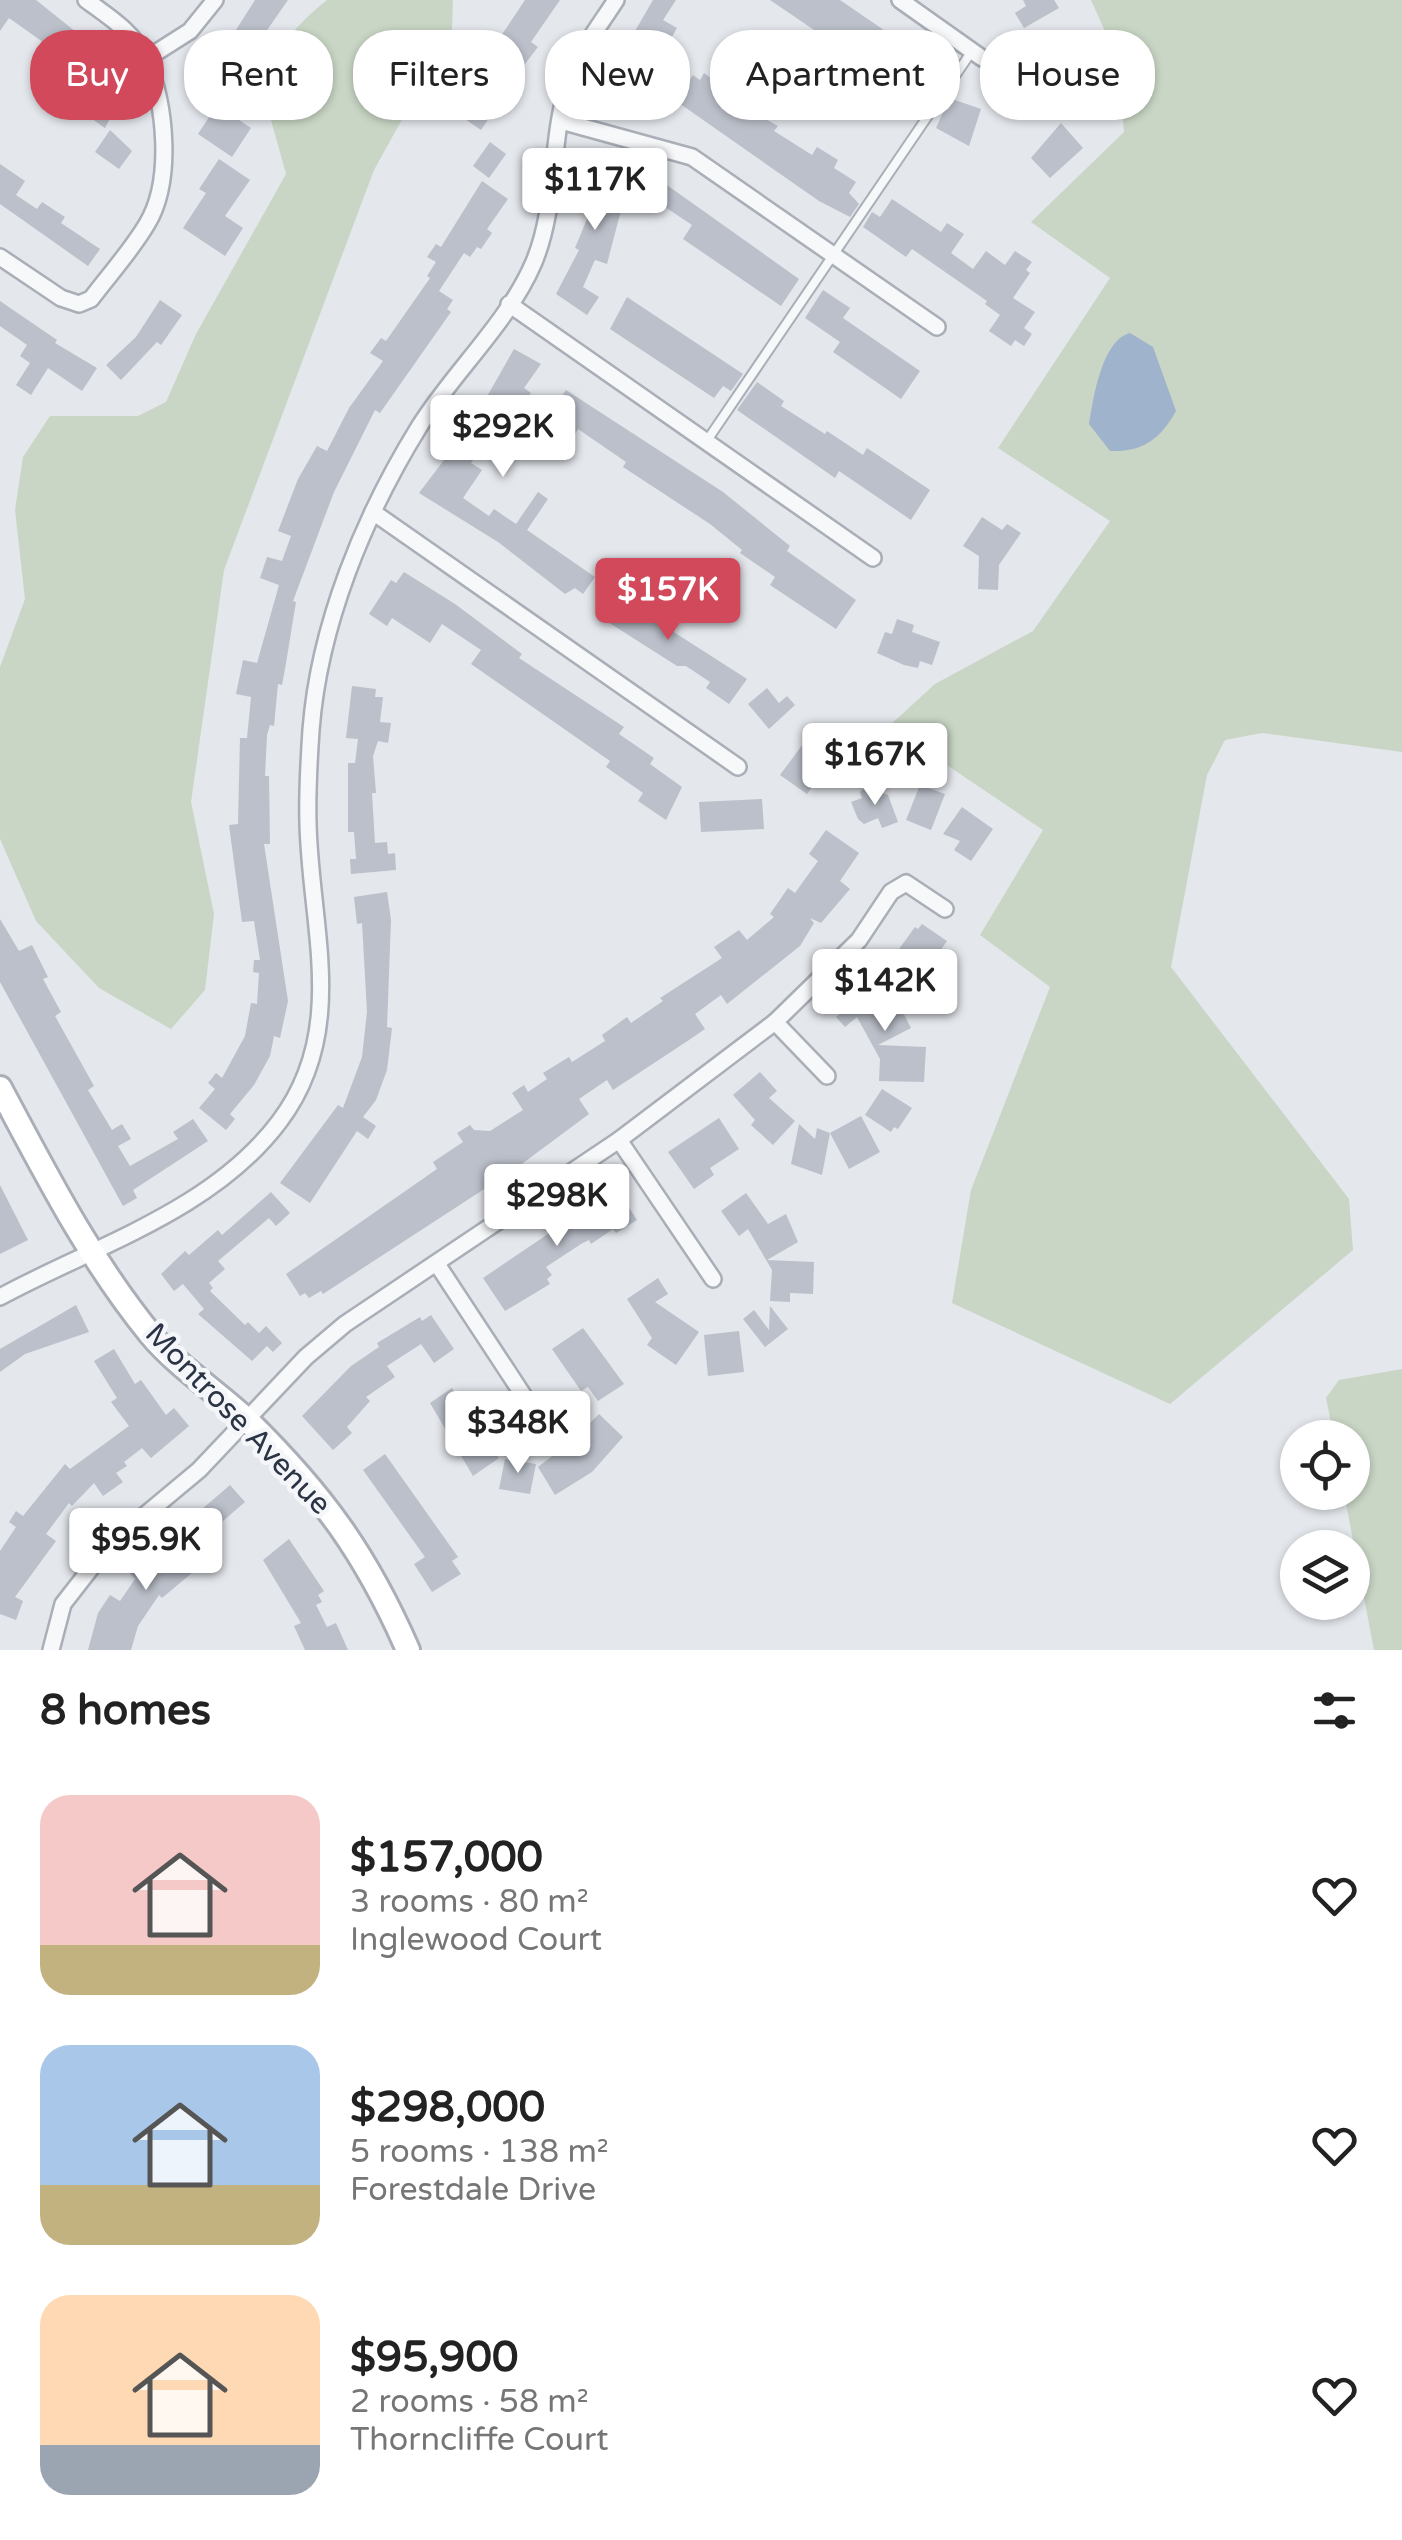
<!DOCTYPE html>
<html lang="en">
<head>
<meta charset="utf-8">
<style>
  body { margin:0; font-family:"Varela Round",sans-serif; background:#f2f2f2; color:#222; height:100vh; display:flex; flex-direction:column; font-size:38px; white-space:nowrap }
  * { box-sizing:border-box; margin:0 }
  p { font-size:32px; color:#767676 }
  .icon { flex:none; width:55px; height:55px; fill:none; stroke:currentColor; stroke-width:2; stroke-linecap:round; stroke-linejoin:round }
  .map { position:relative; height:1650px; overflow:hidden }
  .drawer { display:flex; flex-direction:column; background:#fff; flex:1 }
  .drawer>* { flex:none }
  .top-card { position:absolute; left:30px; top:30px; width:1342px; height:90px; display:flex; gap:20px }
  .buttons { position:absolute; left:1280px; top:1420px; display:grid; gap:20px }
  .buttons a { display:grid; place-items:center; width:90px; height:90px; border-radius:50%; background:#fff; box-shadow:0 2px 8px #0004; font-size:50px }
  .price { position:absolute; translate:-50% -85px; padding:0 22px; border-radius:10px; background:#fff; color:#222; font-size:32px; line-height:65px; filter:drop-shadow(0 2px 5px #0008) }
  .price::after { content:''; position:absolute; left:50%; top:60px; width:30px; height:22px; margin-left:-15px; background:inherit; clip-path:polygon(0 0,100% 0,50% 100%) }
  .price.on { background:#d1495b; color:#fff }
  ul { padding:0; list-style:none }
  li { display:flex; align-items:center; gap:30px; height:250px; padding:0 40px }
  li span { display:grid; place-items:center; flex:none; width:280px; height:200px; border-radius:30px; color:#555 }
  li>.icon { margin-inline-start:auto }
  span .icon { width:120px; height:120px; fill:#fffc; stroke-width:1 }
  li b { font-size:42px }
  h2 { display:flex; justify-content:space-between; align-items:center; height:120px; padding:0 40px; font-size:42px }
  .tag { padding:0 35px; border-radius:40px; background:#fff; box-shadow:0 2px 8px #0004; font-size:35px; line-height:90px }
  .tag.on { background:#d1495b; color:#fff }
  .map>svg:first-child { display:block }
  .green { fill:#c9d6c5 }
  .water { fill:#9fb4cc }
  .building { fill:#bbc0ca }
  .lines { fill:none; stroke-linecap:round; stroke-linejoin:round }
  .lane-casing { stroke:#a9aeb7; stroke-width:12 }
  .street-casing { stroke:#a9aeb7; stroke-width:20 }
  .secondary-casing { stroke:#a9aeb7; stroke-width:28 }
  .lane { stroke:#f7f8fa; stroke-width:8 }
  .street { stroke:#f7f8fa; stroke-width:15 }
  .secondary { stroke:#fff; stroke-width:22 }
  .labels { text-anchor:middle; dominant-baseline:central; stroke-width:9; stroke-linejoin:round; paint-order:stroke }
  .street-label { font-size:30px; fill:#2b3445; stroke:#f4f6f9 }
</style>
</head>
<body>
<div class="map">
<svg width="1402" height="1650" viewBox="0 0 1402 1650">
  <rect width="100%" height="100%" fill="#e4e7ec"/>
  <g class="green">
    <path d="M327,0H453L452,29L374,170L224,570L191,802L214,914L205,990L171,1029L99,988L36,921L0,839V667L25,599L15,510L23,457L50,416H138L166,402L196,334L286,174C282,156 264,103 266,90C270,53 299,22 327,0Z"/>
    <path d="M1091,0H1402V752L1262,733L1225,740L1207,775L1171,967L1349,1199L1353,1250L1170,1404L952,1303L971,1190L1050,987L980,935L1043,830L889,726L935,684L1033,631L1110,521L998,448L1110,278L1031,222L1124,132L1117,58Z"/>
    <path d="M1402,1369V1650H1374L1344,1493L1352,1492V1438L1334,1437L1326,1398L1339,1380Z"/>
  </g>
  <path class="water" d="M1130,333L1153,347L1176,411C1160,440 1142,452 1110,451L1089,424C1093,398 1102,340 1130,333Z"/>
  <g class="building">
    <path d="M0,0H36L101,52L89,69L122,96L105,128L71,104L85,84L65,71L59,80L45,70L57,52L9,18L0,31Z"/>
    <path d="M255,0H288L240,69L250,76L229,105L195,81L216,52L220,55Z"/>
    <path d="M525,0H560L531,42L538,47L495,103L498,105L481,130L462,117L472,103L466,99L485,72L474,64L484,51L489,54Z"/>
    <path d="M653,0H676L663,20L677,28L644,87L640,106L604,98L609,76Z"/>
    <path d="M770,0H840L913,50L903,65L931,86L909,119L889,106L897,94L892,90L895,85Z"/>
    <path d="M1023,0H1054L1059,8L1024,28L1015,13L1026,6Z"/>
    <path d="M1063,31L1067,58L1044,60L1056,68L1024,71L1021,36Z"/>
    <path d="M704,73L740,100L737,103L778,126L774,131L812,155L817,147L838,160L834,168L856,182L849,193L859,204L850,217L819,201L676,101L693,75L700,80Z"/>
    <path d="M949,98L981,109L969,146L936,128Z"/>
    <path d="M217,105L251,128L232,157L198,134Z"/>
    <path d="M1061,123L1083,148L1050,178L1031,158Z"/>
    <path d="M110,130L132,151L119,169L95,152Z"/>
    <path d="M490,142L506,154L489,178L473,166Z"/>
    <path d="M219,159L250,180L225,216L243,228L225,256L183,228L206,193L199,189Z"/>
    <path d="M593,163L631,172L607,264L595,260L583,287L599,297L587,315L556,294L579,250L575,248L589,214L583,212Z"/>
    <path d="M0,164L25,181L16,195L37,209L42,202L65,217L61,223L100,249L88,266L0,204Z"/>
    <path d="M482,181L508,199L487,229L492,233L481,249L477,247L470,257L464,253L439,291L453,300L447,309L451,312L380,413L375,410L334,492L293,601L296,602L285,669L282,685L278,684L274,726L270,725L267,735L265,776H269L270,844H264L288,1001L280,1038L274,1036L270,1056L254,1085L230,1114L235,1119L226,1130L199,1108L215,1089L208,1083L216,1073L222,1078L245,1036L251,1003L257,1004L259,973L253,972L254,960H260L254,921L242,922L229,825L238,824L240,738H247L251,697L236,694L243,660L257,663L279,585L260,578L267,557L282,561L291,536L278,531L298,479L317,446L327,451L349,408L383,361L370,353L381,338L386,341L430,278L427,276L436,262L427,257L436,244L441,247Z"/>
    <path d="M664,183L799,279L781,306L683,239L692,225L653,199Z"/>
    <path d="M892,199L941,232L947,223L964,234L951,253L973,269L986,251L1005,265L1015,251L1032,262L1026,270L1030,273L1013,298L1035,312L1024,328L1032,334L1024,346L1015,340L1011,346L989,331L1000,315L985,304L987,301L912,249L906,257L863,227L872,212L880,217Z"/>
    <path d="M823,290L850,308L843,318L920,371L901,399L833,352L840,342L805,318Z"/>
    <path d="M627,297L743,374L731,391L723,386L714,398L610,329Z"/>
    <path d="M160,300L182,315L161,345L157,342L121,380L106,365L136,337Z"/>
    <path d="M0,301L57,340L55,343L97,368L82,391L48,368L31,395L16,385L30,363L20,356L27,345L0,326Z"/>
    <path d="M514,349L541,364L524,388L531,393L518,411L531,419L515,442L504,434L500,440L491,434L471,463L482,470L463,498L489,516L494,509L516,524L538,492L548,499L527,530L595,577L583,594L575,588L565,594L498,542L419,493L472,423Z"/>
    <path d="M757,382L784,401L781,406L825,434L827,431L863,455L867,448L930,490L911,520L839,471L835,478L737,410Z"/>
    <path d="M566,390L723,492L790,546L787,551L856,600L836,629L770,585L775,577L740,553L742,550L710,524L623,467L626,462L578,429L573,437L547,418Z"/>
    <path d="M982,517L1002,530L1007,524L1021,533L999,565L998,590L978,589L979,556L963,546Z"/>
    <path d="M404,572L455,604L522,654L519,658L624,727L619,734L654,758L650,764L682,787L666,820L638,801L643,793L606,767L610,761L471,664L481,650L442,624L430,643L392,618L387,626L369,614L391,580L396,583Z"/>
    <path d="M615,582L646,604L641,611L747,679L729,704L706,688L710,682L686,666H677L597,615Z"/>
    <path d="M897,619L914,625L912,632L940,642L932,665L920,661L918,668L904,665L877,653L885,632L892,634Z"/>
    <path d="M352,686L376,689L375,697H383L380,722L391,723L388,743L378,741L373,756L376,793H372L375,843L387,842L388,854L395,853L396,870L351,874L350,859H356L354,832H348V763H355L358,739L346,738Z"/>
    <path d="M767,688L779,703L787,696L795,705L769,729L748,704Z"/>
    <path d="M814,741L835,756L807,794L780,775L803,744L809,749Z"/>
    <path d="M920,785L945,794L931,830L906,820Z"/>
    <path d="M866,787L888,795L898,822L882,828L878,818L864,824L858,819L851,802L862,798L860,792Z"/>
    <path d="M762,799L764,829L701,832L699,802Z"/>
    <path d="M962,807L993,829L971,861L954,850L960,841L943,834Z"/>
    <path d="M826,830L859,853L840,881L850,889L821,923L810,918L814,923L800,946L727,1004L721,995L695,1014L705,1029L689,1040L613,1090L607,1080L579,1099L589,1114L515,1169L323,1294L321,1291L309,1298L305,1293L300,1296L286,1274L437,1169L433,1162L463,1142L457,1133L470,1125L474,1130L490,1131L523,1110L512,1093L524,1085L528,1092L547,1079L543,1073L569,1057L572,1062L605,1041L602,1035L627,1017L631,1023L663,1001L660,998L722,958L714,947L739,930L747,940L774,917L770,914L788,888L795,893L818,861L809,854Z"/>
    <path d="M387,892L391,920L387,1027L392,1028L387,1070L376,1100L363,1117L376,1126L368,1139L357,1131L310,1203L280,1183L338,1105L343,1108L362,1057L367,1012L362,923L357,924L354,897Z"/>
    <path d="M0,919L19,951L32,945L48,977L43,979L61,1012L55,1016L94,1086L88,1090L112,1130L122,1124L131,1139L118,1146L130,1166L178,1139L173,1132L193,1119L208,1141L133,1190L137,1198L123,1206L0,982Z"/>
    <path d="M922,924L947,941L915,987L886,967L915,927L918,929Z"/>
    <path d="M864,980L884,1004L897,1001L911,1028L878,1045L926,1047L924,1082L879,1081L880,1059L857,1017L845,1027L836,1017L847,1008L840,1000Z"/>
    <path d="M760,1072L777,1091L769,1098L795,1121L773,1145L751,1125L755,1120L733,1095Z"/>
    <path d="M882,1089L912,1108L898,1129L894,1127L891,1132L865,1115Z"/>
    <path d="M861,1116L880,1152L849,1169L830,1133L822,1175L791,1164L799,1124L815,1139L817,1128L830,1133Z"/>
    <path d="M719,1118L739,1149L710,1168L714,1175L694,1189L668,1152Z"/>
    <path d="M0,1185L28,1240L0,1254Z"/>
    <path d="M616,1188L637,1220L616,1233L613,1229L591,1244L589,1240L581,1244L546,1267L552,1275L547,1279L550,1284L505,1311L483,1278Z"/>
    <path d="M271,1192L290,1213L276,1226L269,1218L218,1261L225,1269L209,1283L213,1288L210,1291L245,1325L248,1322L259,1333L266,1326L282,1343L273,1352L267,1346L252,1361L198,1314L204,1309L183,1284L174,1291L161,1274L185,1251L189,1255L218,1230L222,1235Z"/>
    <path d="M746,1193L768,1224L786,1214L798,1242L767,1260L814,1262L813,1294L790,1293V1302L770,1301L772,1270L748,1229L739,1236L721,1211Z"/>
    <path d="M658,1278L668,1294L655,1302L699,1332L676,1365L647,1345L652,1338L627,1299Z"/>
    <path d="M76,1305L89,1332L25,1354L0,1372V1349Z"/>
    <path d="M770,1306L788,1329L765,1347L743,1319L754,1310L769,1330Z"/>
    <path d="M431,1315L454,1349L434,1363L421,1344L387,1366L395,1377L366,1397L370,1401L347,1427L352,1433L333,1450L302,1416L351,1366L379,1347L377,1343L420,1317L422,1321Z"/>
    <path d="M583,1328L624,1384L598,1401L588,1387L581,1391L552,1349Z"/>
    <path d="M739,1331L744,1372L708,1376L704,1335Z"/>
    <path d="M114,1349L135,1384L141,1380L166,1415L174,1408L189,1426L151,1458L142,1448L124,1462L127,1466L116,1473L123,1482L103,1496L94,1483L72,1506L69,1503L46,1534L56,1541L15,1597L23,1601L16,1620L0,1614V1551L16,1527L9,1522L16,1511L23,1516L65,1464L70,1469L129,1426L111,1402L117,1398L94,1361Z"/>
    <path d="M452,1388L460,1400L469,1393L494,1435L486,1440L499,1458L473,1476L430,1403Z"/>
    <path d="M599,1414L623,1437L592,1472L555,1495L538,1467L574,1439L570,1435L581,1423L586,1427Z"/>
    <path d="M385,1454L458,1557L452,1561L461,1574L432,1592L414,1564L425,1557L363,1470Z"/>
    <path d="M505,1459L536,1464L530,1494L499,1489Z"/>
    <path d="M230,1485L245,1502L216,1527L201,1510Z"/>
    <path d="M175,1532L183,1543L194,1533L212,1556L162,1598L159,1595L138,1626L131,1650H88L98,1613L110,1595L120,1601L135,1579L128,1571L142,1560L150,1569L168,1552L161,1543Z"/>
    <path d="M289,1539L324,1591L318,1595L322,1602L316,1605L327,1627L336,1623L348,1650H305L294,1626L301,1623L263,1560Z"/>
  </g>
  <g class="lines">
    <g class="lane-casing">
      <path id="lane" d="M706,442L972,51"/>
    </g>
    <g class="street-casing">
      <g id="street">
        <path d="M900,0L982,58"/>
        <path d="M146,59L190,31L215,0"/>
        <path d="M561,121L692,157L937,327"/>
        <path d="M0,257L61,298L79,304L91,299C109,275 131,251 147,224C173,181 166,104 146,59C134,32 109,17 86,0"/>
        <path d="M509,304L873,558"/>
        <path d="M373,512L738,767"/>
        <path d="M775,1022L827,1076"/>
        <path d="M619,1140L713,1279"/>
        <path d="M437,1264L531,1407"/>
        <path d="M0,1297C94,1246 212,1211 279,1122C349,1030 310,926 308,823C307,792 309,760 311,730C319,625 364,516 419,427C454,371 508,323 534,262C557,206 550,145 567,87C576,55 598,28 616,0"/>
        <path d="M51,1650L63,1604L109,1545L199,1470L306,1357L345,1324L619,1140L775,1022L859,940L891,892L906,883L945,909"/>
      </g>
    </g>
    <g class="secondary-casing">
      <path id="secondary" d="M0,1088C46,1174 89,1259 151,1335C178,1367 217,1392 248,1421C323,1495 366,1554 408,1650"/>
    </g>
    <use href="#lane" class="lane"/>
    <use href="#street" class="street"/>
    <use href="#secondary" class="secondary"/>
  </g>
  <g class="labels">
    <g class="street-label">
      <text transform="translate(238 1419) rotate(46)">Montrose Avenue</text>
    </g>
  </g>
</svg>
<div class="buttons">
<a><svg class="icon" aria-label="locate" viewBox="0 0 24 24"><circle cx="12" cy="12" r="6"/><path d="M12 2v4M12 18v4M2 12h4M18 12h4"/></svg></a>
<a><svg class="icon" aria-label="layers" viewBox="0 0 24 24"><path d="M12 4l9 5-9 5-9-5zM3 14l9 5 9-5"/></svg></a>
</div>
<b class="price" style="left:595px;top:233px">$117K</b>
<b class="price" style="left:503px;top:480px">$292K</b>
<b class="price on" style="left:668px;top:643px">$157K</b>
<b class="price" style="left:875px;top:808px">$167K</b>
<b class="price" style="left:885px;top:1034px">$142K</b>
<b class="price" style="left:557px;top:1249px">$298K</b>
<b class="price" style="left:518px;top:1476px">$348K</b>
<b class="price" style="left:146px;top:1593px">$95.9K</b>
<div class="top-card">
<a class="tag on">Buy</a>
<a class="tag">Rent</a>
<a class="tag">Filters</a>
<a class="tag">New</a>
<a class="tag">Apartment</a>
<a class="tag">House</a>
</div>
</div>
<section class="drawer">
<h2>8 homes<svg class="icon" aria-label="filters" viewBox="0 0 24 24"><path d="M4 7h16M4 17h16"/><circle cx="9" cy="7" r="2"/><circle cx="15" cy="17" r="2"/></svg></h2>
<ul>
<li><span style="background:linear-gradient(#f6c9c9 75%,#c2b280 0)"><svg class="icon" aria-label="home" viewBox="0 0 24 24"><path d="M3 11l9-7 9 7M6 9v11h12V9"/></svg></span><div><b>$157,000</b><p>3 rooms · 80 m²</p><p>Inglewood Court</p></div><svg class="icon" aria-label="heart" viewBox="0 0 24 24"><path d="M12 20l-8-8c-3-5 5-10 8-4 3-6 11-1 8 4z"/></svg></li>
<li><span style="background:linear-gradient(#a9c7e8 70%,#c2b280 0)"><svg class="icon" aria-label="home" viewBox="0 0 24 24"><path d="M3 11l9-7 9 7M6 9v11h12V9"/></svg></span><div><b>$298,000</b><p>5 rooms · 138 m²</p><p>Forestdale Drive</p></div><svg class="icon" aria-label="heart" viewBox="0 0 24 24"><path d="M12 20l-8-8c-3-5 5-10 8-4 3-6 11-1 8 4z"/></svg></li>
<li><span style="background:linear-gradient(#ffd9b3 75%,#9aa5b1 0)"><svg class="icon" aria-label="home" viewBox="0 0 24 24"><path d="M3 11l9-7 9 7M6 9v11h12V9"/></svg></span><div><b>$95,900</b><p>2 rooms · 58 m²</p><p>Thorncliffe Court</p></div><svg class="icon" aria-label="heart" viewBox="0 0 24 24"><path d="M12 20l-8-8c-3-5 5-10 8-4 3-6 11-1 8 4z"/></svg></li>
</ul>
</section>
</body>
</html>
